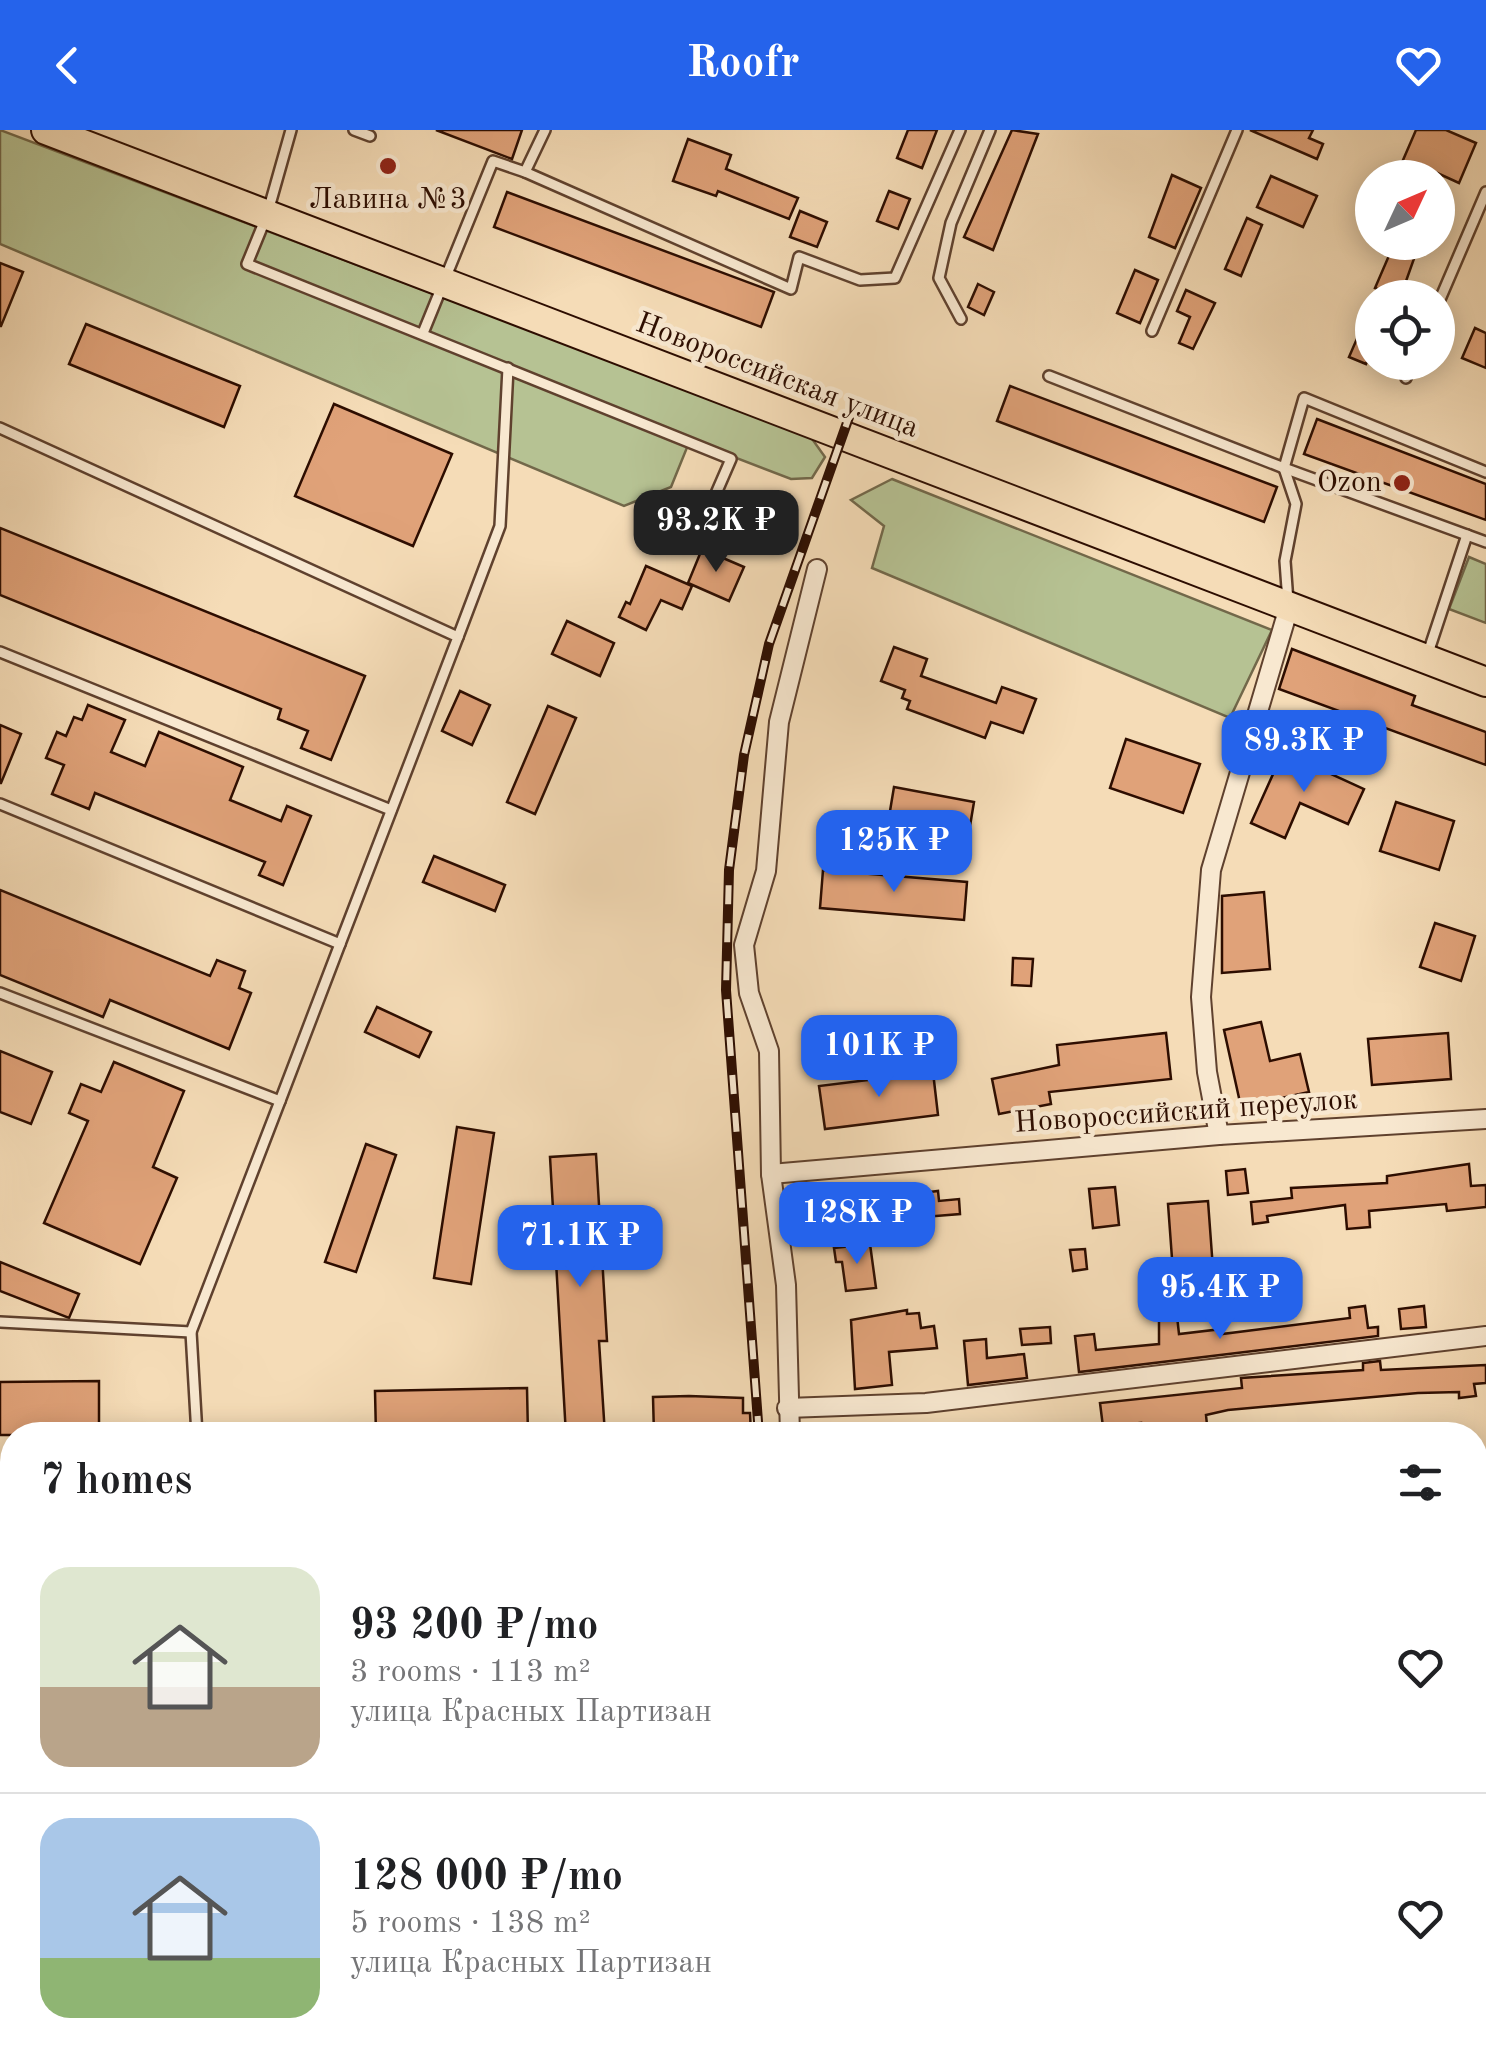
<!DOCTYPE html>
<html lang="en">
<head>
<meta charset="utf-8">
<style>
  body { margin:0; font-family:"Old Standard TT",serif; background:#f2f2f2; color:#202124; height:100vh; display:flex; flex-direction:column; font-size:38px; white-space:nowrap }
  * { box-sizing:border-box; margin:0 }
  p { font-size:32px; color:#757577 }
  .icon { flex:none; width:55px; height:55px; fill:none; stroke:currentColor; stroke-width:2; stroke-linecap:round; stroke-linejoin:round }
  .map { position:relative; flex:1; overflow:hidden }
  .side { position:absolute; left:0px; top:1292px; width:1488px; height:642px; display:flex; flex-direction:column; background:#fff; border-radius:40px 40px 0 0; box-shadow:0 5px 25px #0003 }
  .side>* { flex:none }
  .needle { width:65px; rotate:46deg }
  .fabs { position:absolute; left:1355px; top:30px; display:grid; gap:20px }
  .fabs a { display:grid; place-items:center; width:100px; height:100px; border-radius:50%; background:#fff; box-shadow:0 5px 25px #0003; font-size:50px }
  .price { position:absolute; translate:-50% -85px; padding:0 22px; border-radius:20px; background:#2563eb; color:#fff; font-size:32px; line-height:65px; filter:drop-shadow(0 2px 5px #0008) }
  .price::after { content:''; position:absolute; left:50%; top:60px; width:30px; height:22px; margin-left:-15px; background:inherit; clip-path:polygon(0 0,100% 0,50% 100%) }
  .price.active { background:#222; color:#fff }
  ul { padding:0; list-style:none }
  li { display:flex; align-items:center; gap:30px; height:250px; padding:0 40px }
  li+li { border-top:2px solid #e0e0e0 }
  li span { display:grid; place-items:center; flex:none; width:280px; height:200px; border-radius:30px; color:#555 }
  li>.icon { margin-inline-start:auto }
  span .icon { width:120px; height:120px; fill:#fffc; stroke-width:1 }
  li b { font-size:42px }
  h2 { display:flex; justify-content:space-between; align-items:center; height:120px; padding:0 40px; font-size:42px }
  header { display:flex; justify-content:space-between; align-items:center; height:130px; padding:0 40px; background:#2563eb; color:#fff; font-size:45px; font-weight:700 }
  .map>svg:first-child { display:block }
  .green { fill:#b6c293; stroke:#72684a; stroke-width:2.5 }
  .building { fill:#e0a279; stroke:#2d0d00; stroke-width:2.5 }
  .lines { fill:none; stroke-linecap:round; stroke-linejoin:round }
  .lane-casing { stroke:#5f412e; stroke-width:14 }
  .street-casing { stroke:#5f412e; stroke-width:22 }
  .primary-casing { stroke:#2d0d00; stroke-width:32 }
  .lane { stroke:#f8e8d0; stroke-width:9 }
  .street { stroke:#f8e8d0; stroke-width:18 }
  .primary { stroke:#f5dcb7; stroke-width:28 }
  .rail-casing { stroke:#2d0d00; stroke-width:10 }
  .rail { stroke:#f8e8d0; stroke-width:6; stroke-dasharray:19; stroke-linecap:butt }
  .poi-dot { fill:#8f2418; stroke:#f8e8d0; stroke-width:4 }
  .labels { text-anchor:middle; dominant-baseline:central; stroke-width:9; stroke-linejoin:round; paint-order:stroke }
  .poi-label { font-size:30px; fill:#2d0d00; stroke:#f8e8d0 }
  .street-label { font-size:30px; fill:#2d0d00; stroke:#f8e8d0 }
</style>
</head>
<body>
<header><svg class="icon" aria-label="back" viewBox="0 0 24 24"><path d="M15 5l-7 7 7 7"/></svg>Roofr<svg class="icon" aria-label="heart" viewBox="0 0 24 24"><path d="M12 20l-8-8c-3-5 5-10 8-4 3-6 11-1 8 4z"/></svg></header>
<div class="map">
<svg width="1486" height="1934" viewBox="0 0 1486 1934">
  <rect width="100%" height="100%" fill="#f5dcb7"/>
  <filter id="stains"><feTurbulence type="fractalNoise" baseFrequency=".002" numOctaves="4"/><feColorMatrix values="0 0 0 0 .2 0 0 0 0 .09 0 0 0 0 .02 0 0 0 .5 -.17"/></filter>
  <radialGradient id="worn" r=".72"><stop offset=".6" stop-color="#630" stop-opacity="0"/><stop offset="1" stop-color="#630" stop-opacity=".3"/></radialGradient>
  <g class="green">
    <path d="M0,0L810,306L825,327L812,348L791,349L690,310L671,357L624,376L0,114Z"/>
    <path d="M892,349L1272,500L1230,588L872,438L884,396L851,370Z"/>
    <path d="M1469,427L1486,434V493L1449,479Z"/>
  </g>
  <g class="building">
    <path d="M436,0H522L512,29Z"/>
    <path d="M908,0H937L922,38L897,28Z"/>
    <path d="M1012,0L1038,4L993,120L964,107Z"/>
    <path d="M1250,0H1313L1309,8L1323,14L1317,29Z"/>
    <path d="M1416,0H1446L1476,13L1459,53L1433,41L1431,48L1397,44Z"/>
    <path d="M688,9L731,25L726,39L798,68L789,89L718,61L716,66L673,51Z"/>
    <path d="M1172,45L1201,58L1175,118L1149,107Z"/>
    <path d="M1271,46L1317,66L1303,97L1257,77Z"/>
    <path d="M889,61L910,69L898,99L877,91Z"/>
    <path d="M507,62L774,162L761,197L494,97Z"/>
    <path d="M800,81L827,92L817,117L790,107Z"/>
    <path d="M1247,88L1262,95L1241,146L1225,139Z"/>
    <path d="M1394,114L1416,123L1400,168L1375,158Z"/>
    <path d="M0,133L23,142L1,196H0Z"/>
    <path d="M1135,140L1158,150L1140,193L1117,183Z"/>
    <path d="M978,154L994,162L984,185L968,177Z"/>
    <path d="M1186,160L1215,173L1193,219L1179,213L1190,187L1177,181Z"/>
    <path d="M1372,174V220L1366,234L1349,227Z"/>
    <path d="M86,194L240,256L224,297L69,234Z"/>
    <path d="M1475,198L1486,203V238L1462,228Z"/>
    <path d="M1010,256L1277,357L1264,392L997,291Z"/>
    <path d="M334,274L452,324L413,416L295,366Z"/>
    <path d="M1317,289L1486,354V390L1304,324Z"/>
    <path d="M0,398L365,546L331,630L301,618L308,601L278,589L281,579L0,465Z"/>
    <path d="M702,419L744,437L729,471L688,453Z"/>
    <path d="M646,436L692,456L682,479L661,470L646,500L619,487L626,472L630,474Z"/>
    <path d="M567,491L614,513L600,546L552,524Z"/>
    <path d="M894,517L927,529L921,546L996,573L1002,557L1036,569L1023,603L991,592L985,608L907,579L910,571L902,568L905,560L881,551Z"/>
    <path d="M1292,519L1415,566L1412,575L1486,602V635L1279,559Z"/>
    <path d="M460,561L490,575L472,615L442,601Z"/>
    <path d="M88,575L125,590L111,622L145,636L159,602L243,637L230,670L281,691L287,676L311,686L283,755L259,745L265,732L95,663L89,679L52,664L64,635L46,628L57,602L66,606L74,587L82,590Z"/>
    <path d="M548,576L576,588L535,684L507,672Z"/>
    <path d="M0,595L21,604L1,653H0Z"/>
    <path d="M1126,609L1200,634L1183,683L1110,658Z"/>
    <path d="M1283,622L1364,659L1348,694L1300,673L1285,708L1251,693Z"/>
    <path d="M894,657L974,672L970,696L963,695L961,706L888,693Z"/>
    <path d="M1396,672L1454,691L1439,740L1380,721Z"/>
    <path d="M434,726L505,755L495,781L423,752Z"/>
    <path d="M823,740L967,752L964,790L820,778Z"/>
    <path d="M0,760L210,846L217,830L245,841L239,858L251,863L229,919L110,870L103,887L0,845Z"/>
    <path d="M1264,762L1270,839L1222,843V766Z"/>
    <path d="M1435,793L1475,806L1461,851L1420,837Z"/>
    <path d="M1013,828L1033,829L1031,856L1012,855Z"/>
    <path d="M377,877L431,902L419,927L365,902Z"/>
    <path d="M1261,892L1270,931L1300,924L1309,962L1241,977L1224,900Z"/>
    <path d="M1166,903L1171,949L1049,962L1051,974L999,984L992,949L1059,935L1057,915Z"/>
    <path d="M1448,903L1451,949L1372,955L1368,909Z"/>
    <path d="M0,921L52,942L31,994L0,982Z"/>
    <path d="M114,932L184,961L153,1037L177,1048L140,1134L44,1093L88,991L69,983L81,954L101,962Z"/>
    <path d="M933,942L938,985L825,999L819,956Z"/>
    <path d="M457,997L494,1003L471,1154L434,1148Z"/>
    <path d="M366,1014L396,1025L356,1142L325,1132Z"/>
    <path d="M596,1024L607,1211H599L605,1305H566L550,1027Z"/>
    <path d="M1469,1034L1471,1056L1486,1055V1077L1447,1081L1446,1074L1369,1081L1370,1097L1347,1099L1345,1075L1267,1086L1268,1092L1253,1094L1251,1072L1292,1068L1291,1058L1387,1053V1046Z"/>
    <path d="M1245,1039L1248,1063L1228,1065L1226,1041Z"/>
    <path d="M1115,1057L1119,1095L1093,1098L1089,1059Z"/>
    <path d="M938,1061L939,1071L959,1069L960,1084L924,1087L921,1063Z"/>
    <path d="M1208,1071L1213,1139L1173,1142L1168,1074Z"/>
    <path d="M877,1072L880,1101L863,1103L860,1074Z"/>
    <path d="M870,1114L876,1158L846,1161L842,1132H836L834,1118Z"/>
    <path d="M1085,1119L1087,1139L1073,1141L1070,1120Z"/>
    <path d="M0,1132L79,1164L69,1188L0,1161Z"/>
    <path d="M1365,1176L1368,1198L1378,1197V1206L1079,1242L1075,1206L1094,1204L1096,1220L1159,1214V1188L1177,1186L1179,1204L1222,1199V1204L1350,1188L1349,1178Z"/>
    <path d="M1424,1176L1426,1197L1401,1199L1399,1179Z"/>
    <path d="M907,1180V1184L919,1183L921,1198L934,1196L937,1218L889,1222L892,1255L855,1259L851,1190Z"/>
    <path d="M1050,1197L1051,1213L1022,1215L1020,1199Z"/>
    <path d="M986,1209L987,1228L1024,1224L1027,1248L968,1255L964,1211Z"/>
    <path d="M1380,1231L1381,1240L1486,1235V1253L1474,1254L1476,1266L1459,1268V1262L1418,1263L1228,1280L1206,1285L1208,1305H1141V1293L1103,1297L1100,1273L1242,1258L1241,1248L1363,1240V1233Z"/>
    <path d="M99,1251V1305H0V1252Z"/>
    <path d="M527,1258L528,1305H376L375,1261Z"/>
    <path d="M689,1266L743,1268V1283H750L751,1305H654L653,1267Z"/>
  </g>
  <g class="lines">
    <g class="lane-casing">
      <g id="lane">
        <path d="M291,0L267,85L247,134L731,329L698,405"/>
        <path d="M354,0L370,6"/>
        <path d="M525,42L791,159L799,127L860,150L895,148L960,0"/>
        <path d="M1438,174L1486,62"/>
        <path d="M961,189L939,148L951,93L990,0"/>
        <path d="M1152,201L1237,0"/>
        <path d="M423,203L493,31L525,42L545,0"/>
        <path d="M1049,246L1284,338L1304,268L1486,342"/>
        <path d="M1406,248L1412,232"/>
        <path d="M0,298L458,507L340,814L0,674"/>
        <path d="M1284,338L1486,412"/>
        <path d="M1284,338L1296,374L1285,431L1288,472"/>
        <path d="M458,507L500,396L508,238"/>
        <path d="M0,522L391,680"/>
        <path d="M1427,526L1467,405"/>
        <path d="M0,863L280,971L191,1202L0,1192"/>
        <path d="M280,971L340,814"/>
        <path d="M191,1202L197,1305"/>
        <path d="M0,1570L12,1571"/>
        <path d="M0,1909H12"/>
      </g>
    </g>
    <g class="street-casing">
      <g id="street">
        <path d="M1219,1005L1207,942L1201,867L1211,740L1289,477"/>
        <path d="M771,1044L1219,1005L1486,989"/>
        <path d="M787,1278L926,1273L1486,1206"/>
        <path d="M790,1305L786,1155L771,1044L769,921L749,863L744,815L766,741L779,592L817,439"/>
        <path d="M1475,1436L1486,1435"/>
        <path d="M821,1922L823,1934"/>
        <path d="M1243,1922L1244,1934"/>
      </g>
    </g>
    <g class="primary-casing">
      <path id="primary" d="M46,0L1486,552"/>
    </g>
    <use href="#lane" class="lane"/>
    <use href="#street" class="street"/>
    <use href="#primary" class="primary"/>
    <g class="rail-casing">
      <g id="rail">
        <path d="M759,1305L726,860L729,740L744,625L769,514L854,273"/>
        <path d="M813,1922L814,1934"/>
      </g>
    </g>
    <use href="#rail" class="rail"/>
  </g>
  <g class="poi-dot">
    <circle cx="388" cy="36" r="10"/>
    <circle cx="1402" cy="353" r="10"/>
  </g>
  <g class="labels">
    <g class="poi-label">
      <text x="388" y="70">Лавина №3</text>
      <text x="1382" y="353" text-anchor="end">Ozon</text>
    </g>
    <g class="street-label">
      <text transform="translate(777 246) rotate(21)">Новороссийская улица</text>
      <text transform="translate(1186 982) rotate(-4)">Новороссийский переулок</text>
    </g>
  </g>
  <rect width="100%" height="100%" filter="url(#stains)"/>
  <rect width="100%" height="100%" fill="url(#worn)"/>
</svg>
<div class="fabs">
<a><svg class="needle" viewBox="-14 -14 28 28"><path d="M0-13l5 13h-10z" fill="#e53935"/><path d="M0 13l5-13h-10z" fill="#757577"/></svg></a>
<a><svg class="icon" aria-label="locate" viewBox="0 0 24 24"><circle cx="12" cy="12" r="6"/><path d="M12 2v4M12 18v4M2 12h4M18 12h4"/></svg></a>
</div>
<b class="price active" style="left:716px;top:445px">93.2K ₽</b>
<b class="price" style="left:1304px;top:665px">89.3K ₽</b>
<b class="price" style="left:894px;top:765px">125K ₽</b>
<b class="price" style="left:879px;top:970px">101K ₽</b>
<b class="price" style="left:857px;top:1137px">128K ₽</b>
<b class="price" style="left:580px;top:1160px">71.1K ₽</b>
<b class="price" style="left:1220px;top:1212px">95.4K ₽</b>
<section class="side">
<h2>7 homes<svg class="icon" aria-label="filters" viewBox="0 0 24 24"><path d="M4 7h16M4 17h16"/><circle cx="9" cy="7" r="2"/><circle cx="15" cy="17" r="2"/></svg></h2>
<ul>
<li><span style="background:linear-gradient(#dfe7d0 60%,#b9a48a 0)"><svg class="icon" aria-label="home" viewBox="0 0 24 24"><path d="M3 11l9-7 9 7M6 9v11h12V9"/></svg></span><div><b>93 200 ₽/mo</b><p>3 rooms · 113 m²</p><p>улица Красных Партизан</p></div><svg class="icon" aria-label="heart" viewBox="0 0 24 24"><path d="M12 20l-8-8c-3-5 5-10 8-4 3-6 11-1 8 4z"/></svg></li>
<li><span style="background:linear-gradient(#a9c7e8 70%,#8fb573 0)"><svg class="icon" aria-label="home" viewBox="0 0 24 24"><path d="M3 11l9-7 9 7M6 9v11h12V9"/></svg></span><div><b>128 000 ₽/mo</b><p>5 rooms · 138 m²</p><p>улица Красных Партизан</p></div><svg class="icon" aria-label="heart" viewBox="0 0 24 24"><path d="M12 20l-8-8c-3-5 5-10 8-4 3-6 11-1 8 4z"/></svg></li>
</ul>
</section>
</div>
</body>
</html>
